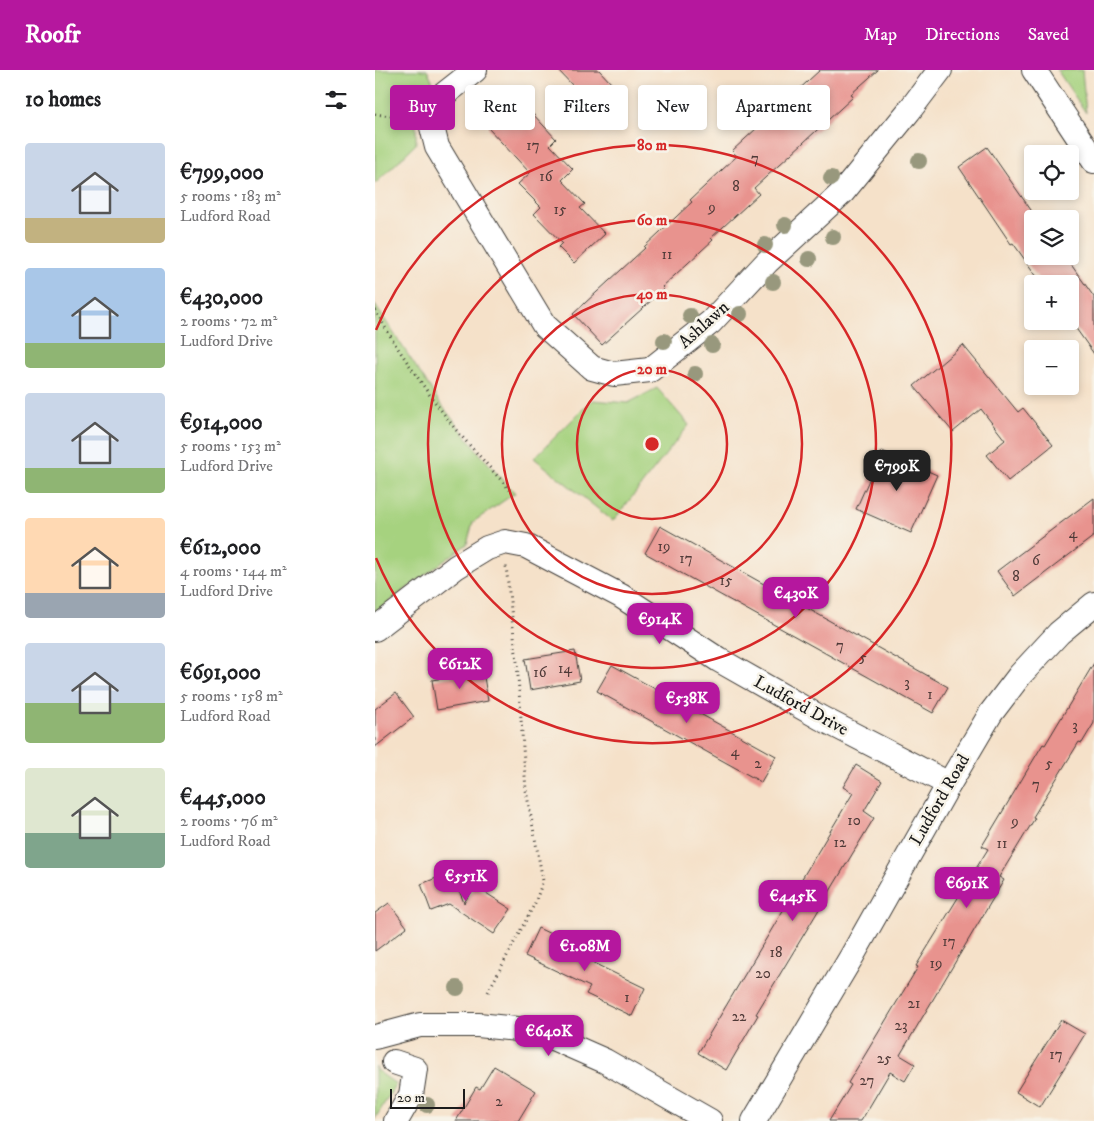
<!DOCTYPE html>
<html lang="en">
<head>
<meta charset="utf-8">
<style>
  body { margin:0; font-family:"IM FELL DW Pica",serif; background:#f2f2f2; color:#202124; height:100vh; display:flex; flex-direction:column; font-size:19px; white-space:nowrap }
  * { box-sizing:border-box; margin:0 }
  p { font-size:16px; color:#757577 }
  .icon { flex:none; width:28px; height:28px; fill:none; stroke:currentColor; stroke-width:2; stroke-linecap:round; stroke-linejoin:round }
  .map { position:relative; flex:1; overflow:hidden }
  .side { display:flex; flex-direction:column; background:#fff; width:375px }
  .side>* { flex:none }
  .banner { position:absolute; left:15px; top:15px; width:475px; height:45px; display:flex; gap:10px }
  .fabs { position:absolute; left:649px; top:75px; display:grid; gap:10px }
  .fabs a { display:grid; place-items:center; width:55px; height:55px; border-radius:5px; background:#fff; box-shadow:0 2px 8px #0003; font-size:25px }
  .scale { position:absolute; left:15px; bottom:12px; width:75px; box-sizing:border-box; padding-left:5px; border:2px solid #1c1c1c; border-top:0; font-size:14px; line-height:18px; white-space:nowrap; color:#1c1c1c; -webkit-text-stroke:4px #f7f3e8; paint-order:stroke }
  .price { position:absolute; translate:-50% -42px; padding:0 11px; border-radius:10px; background:#b5179e; color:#fff; font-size:16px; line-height:32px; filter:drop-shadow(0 1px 2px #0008) }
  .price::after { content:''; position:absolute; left:50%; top:30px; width:15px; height:11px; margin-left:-8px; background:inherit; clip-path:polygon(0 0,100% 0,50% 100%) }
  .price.active { background:#222; color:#fff }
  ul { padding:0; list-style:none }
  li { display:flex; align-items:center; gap:15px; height:125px; padding:0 25px }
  li span { display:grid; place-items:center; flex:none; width:140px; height:100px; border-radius:5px; color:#555 }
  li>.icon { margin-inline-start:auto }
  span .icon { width:60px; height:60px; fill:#fffc; stroke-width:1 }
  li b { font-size:21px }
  h2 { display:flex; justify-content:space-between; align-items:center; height:60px; padding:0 25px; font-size:21px }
  .tag { padding:0 18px; border-radius:5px; background:#fff; box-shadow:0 2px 8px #0003; font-size:18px; line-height:45px }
  .tag.active { background:#b5179e; color:#fff }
  header { display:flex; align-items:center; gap:30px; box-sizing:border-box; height:70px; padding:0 25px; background:#b5179e; color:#fff }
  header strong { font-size:24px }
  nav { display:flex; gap:28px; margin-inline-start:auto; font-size:18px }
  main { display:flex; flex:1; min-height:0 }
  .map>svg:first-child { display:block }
  .green { fill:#a6d27f; stroke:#61774e }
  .building { fill:#e8938e }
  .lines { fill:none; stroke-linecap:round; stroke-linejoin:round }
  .street-casing { stroke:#3d3a36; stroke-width:26 }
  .path { stroke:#3d3a36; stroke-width:3; stroke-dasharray:1 4; stroke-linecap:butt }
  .street { stroke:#fff; stroke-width:24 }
  .tree { fill:#98987d }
  .ring { fill:none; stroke:#d62828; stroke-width:2.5 }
  .labels { text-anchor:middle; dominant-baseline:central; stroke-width:5; stroke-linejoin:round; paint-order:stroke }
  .number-label { font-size:15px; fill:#4f3a38 }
  .street-label { font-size:18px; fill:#1c1c1c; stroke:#f7f3e8 }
  .centre { fill:#d62828; stroke:#f7f3e8; stroke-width:2.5 }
  .ring-label { font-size:15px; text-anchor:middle; font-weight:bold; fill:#d62828; stroke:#f7f3e8; stroke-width:5; stroke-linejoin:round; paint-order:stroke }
</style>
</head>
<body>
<header>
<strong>Roofr</strong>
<nav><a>Map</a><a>Directions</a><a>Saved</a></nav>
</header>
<main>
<section class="side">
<h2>10 homes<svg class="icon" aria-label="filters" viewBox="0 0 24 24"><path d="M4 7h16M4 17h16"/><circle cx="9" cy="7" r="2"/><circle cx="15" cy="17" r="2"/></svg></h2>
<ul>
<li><span style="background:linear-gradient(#c9d6e8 75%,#c2b280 0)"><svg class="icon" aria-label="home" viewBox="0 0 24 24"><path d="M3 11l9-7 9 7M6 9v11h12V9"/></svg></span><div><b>€799,000</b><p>5 rooms · 183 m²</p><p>Ludford Road</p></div></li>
<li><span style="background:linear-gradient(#a9c7e8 75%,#8fb573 0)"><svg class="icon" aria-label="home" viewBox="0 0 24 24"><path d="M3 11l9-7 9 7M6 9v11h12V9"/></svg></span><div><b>€430,000</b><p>2 rooms · 72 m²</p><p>Ludford Drive</p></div></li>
<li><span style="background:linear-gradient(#c9d6e8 75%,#8fb573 0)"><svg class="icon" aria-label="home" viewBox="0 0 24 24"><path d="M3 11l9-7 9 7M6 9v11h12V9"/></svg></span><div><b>€914,000</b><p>5 rooms · 153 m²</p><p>Ludford Drive</p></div></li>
<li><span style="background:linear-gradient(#ffd9b3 75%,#9aa5b1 0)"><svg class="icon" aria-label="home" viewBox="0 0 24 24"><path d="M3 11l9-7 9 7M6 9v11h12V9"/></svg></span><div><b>€612,000</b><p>4 rooms · 144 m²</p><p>Ludford Drive</p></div></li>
<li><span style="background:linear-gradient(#c9d6e8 60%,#8fb573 0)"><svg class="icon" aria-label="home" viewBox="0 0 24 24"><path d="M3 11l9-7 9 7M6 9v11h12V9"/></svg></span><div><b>€691,000</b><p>5 rooms · 158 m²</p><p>Ludford Road</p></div></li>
<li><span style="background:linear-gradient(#dfe7d0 65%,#7fa58c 0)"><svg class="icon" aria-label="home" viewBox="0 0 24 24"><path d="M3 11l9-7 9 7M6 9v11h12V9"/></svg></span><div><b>€445,000</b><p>2 rooms · 76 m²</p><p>Ludford Road</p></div></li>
</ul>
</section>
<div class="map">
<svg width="719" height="1051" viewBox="0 0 719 1051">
  <rect width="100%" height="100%" fill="#f7f3e8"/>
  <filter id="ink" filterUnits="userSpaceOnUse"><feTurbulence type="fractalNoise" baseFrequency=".02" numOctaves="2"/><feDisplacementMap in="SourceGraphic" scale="10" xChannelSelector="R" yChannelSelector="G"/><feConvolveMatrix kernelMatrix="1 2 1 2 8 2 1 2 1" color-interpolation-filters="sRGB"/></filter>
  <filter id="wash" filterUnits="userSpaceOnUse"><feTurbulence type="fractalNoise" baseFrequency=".0096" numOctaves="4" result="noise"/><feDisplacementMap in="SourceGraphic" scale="20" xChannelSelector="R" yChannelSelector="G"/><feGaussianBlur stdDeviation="1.12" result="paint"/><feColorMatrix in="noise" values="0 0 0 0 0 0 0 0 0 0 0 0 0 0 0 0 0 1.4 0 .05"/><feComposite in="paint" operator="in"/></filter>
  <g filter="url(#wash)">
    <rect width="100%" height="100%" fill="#f5e1c9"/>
    <g class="green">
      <path d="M0,0H52L58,13L41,41V74L0,114Z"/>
      <path d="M682,0H707L711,43Z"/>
      <path d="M0,235L65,333L105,384L140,423L98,452L92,474L0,542Z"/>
      <path d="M282,318L314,355L238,451L159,388L217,330L253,333Z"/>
      <path d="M0,996L1,1000L21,1014L0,1049Z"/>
    </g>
    <g id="blocks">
      <g class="building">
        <path d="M183,0H224L237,14L215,34Z"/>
        <path d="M445,0H503L476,24L478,27L379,118L384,124L336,168L338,170L287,217L289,219L227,275L198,244L270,178L269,177L317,132L315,130L362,86L357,81Z"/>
        <path d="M144,29L181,69L175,75L198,99L187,110L210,134L205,138L230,164L199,193L183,177L187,173L159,144L166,137L143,114L155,103L113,58Z"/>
        <path d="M612,77L658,143V186H690L719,227V284L695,250V214H667L638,173L636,174L584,97Z"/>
        <path d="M588,275L643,342L648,338L678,375L633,411L612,385L630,370L606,339L578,362L539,316Z"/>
        <path d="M507,381L562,405L536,463L481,439Z"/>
        <path d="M719,428V466L640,526L622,501Z"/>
        <path d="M285,456L573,617L558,643L270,483Z"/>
        <path d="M200,581L205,611L155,620L150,589Z"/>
        <path d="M719,593V653L707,673L704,672L658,747L660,748L624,807L629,810L525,985L540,994L530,1011L515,1002L486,1051H454L476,1015L473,1013L543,897L541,896L613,779L607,776L668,674L670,675Z"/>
        <path d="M237,595L401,686L386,712L222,621Z"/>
        <path d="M108,601L113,631L62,640L57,610Z"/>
        <path d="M21,623L39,647L0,677V639Z"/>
        <path d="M481,695L507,711L489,741L499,748L381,944L383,945L351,1000L323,983L478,723L468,717Z"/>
        <path d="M77,802L89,833L100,816L136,839L119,864L74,834L56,841L46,814Z"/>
        <path d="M14,833L32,857L0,881V843Z"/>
        <path d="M163,858L210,880L206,887L270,918L257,946L211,924L215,917L150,886Z"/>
        <path d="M686,950L710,964L665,1037L641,1022Z"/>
        <path d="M119,996L161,1021L143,1051H81L101,1017L105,1019Z"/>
      </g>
    </g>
  </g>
  <g filter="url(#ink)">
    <use href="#blocks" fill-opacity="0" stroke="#3d3a36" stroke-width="1"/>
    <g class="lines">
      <g class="street-casing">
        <g id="street">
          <path d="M100,0L67,26L55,49L62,77L169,255L217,298L239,304L275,300L336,252L392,192L468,122L534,41L565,0"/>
          <path d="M659,0L719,91"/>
          <path d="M0,559L81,497L112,478L130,472L151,476L246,526L344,590L446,648L574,714"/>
          <path d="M0,967L45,955H103L162,961L230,991L335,1051"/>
          <path d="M19,992L40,999L36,1025L21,1051"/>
          <path d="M379,1051L477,886L574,714L616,643L645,605L684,563L719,534"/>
        </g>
      </g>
      <g class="path">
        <path d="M0,44L32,48"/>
        <path d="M0,240L20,274L56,327L81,360L135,420"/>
        <path d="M113,922L160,833L168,811L151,720L142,592L131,496"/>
      </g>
      <use href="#street" class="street"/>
    </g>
    <g class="tree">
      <circle cx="544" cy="91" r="8"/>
      <circle cx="456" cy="108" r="8"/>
      <circle cx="410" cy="155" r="8"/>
      <circle cx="458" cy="167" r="8"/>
      <circle cx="390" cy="175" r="8"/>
      <circle cx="434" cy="189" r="8"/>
      <circle cx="398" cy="212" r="8"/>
      <circle cx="365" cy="244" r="8"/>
      <circle cx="315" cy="246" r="8"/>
      <circle cx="289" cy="271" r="8"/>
      <circle cx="337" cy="275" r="8"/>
      <circle cx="320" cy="304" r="8"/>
      <circle cx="82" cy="918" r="8"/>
      <circle cx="52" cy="1035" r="8"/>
    </g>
  </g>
  <g class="ring">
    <circle cx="277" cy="374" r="75"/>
    <circle cx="277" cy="374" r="150"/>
    <circle cx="277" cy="374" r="224"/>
    <path d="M1 260A299 299 0 1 1 1 488"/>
  </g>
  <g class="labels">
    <g class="number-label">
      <text x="158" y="75">17</text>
      <text x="380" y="88">7</text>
      <text x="171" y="106">16</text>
      <text x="361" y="116">8</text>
      <text x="337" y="137">9</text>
      <text x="185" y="139">15</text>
      <text x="292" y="184">11</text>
      <text x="698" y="463">4</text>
      <text x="289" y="476">19</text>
      <text x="311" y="488">17</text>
      <text x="661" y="490">6</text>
      <text x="641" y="506">8</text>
      <text x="351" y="510">15</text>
      <text x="465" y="575">7</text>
      <text x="488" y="587">5</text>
      <text x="190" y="598">14</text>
      <text x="165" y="602">16</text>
      <text x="532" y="612">3</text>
      <text x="555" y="624">1</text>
      <text x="700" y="655">3</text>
      <text x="360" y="681">4</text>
      <text x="383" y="693">2</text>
      <text x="674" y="693">5</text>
      <text x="661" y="714">7</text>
      <text x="479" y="750">10</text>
      <text x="640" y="751">9</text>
      <text x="465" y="772">12</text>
      <text x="627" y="773">11</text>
      <text x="574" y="871">17</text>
      <text x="401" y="882">18</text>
      <text x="561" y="893">19</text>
      <text x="388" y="903">20</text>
      <text x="252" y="927">1</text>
      <text x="539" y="933">21</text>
      <text x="364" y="946">22</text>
      <text x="526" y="955">23</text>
      <text x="681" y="984">17</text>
      <text x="509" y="988">25</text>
      <text x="492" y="1010">27</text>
      <text x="124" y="1031">2</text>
    </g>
    <g class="street-label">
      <text transform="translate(329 255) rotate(-42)">Ashlawn</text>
      <text transform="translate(426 636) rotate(29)">Ludford Drive</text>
      <text transform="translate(565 730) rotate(-60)">Ludford Road</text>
    </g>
  </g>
  <circle cx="277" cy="374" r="8" class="centre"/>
  <g class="ring-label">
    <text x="277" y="80">80 m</text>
    <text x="277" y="155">60 m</text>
    <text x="277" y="229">40 m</text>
    <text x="277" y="304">20 m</text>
  </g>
</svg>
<div class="fabs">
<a><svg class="icon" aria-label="locate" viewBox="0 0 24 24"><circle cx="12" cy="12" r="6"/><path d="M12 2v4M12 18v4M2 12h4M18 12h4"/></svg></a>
<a><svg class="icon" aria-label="layers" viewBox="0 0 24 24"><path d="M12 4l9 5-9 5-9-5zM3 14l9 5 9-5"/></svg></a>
<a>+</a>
<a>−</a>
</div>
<div class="scale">20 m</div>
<b class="price active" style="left:522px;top:422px">€799K</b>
<b class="price" style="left:421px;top:549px">€430K</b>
<b class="price" style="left:285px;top:575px">€914K</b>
<b class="price" style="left:85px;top:620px">€612K</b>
<b class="price" style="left:312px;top:654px">€538K</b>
<b class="price" style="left:91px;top:832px">€551K</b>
<b class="price" style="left:592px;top:839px">€691K</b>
<b class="price" style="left:418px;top:852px">€445K</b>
<b class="price" style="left:210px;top:902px">€1.08M</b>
<b class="price" style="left:174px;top:987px">€640K</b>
<div class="banner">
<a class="tag active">Buy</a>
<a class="tag">Rent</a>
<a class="tag">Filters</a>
<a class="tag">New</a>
<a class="tag">Apartment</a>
</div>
</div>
</main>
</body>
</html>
